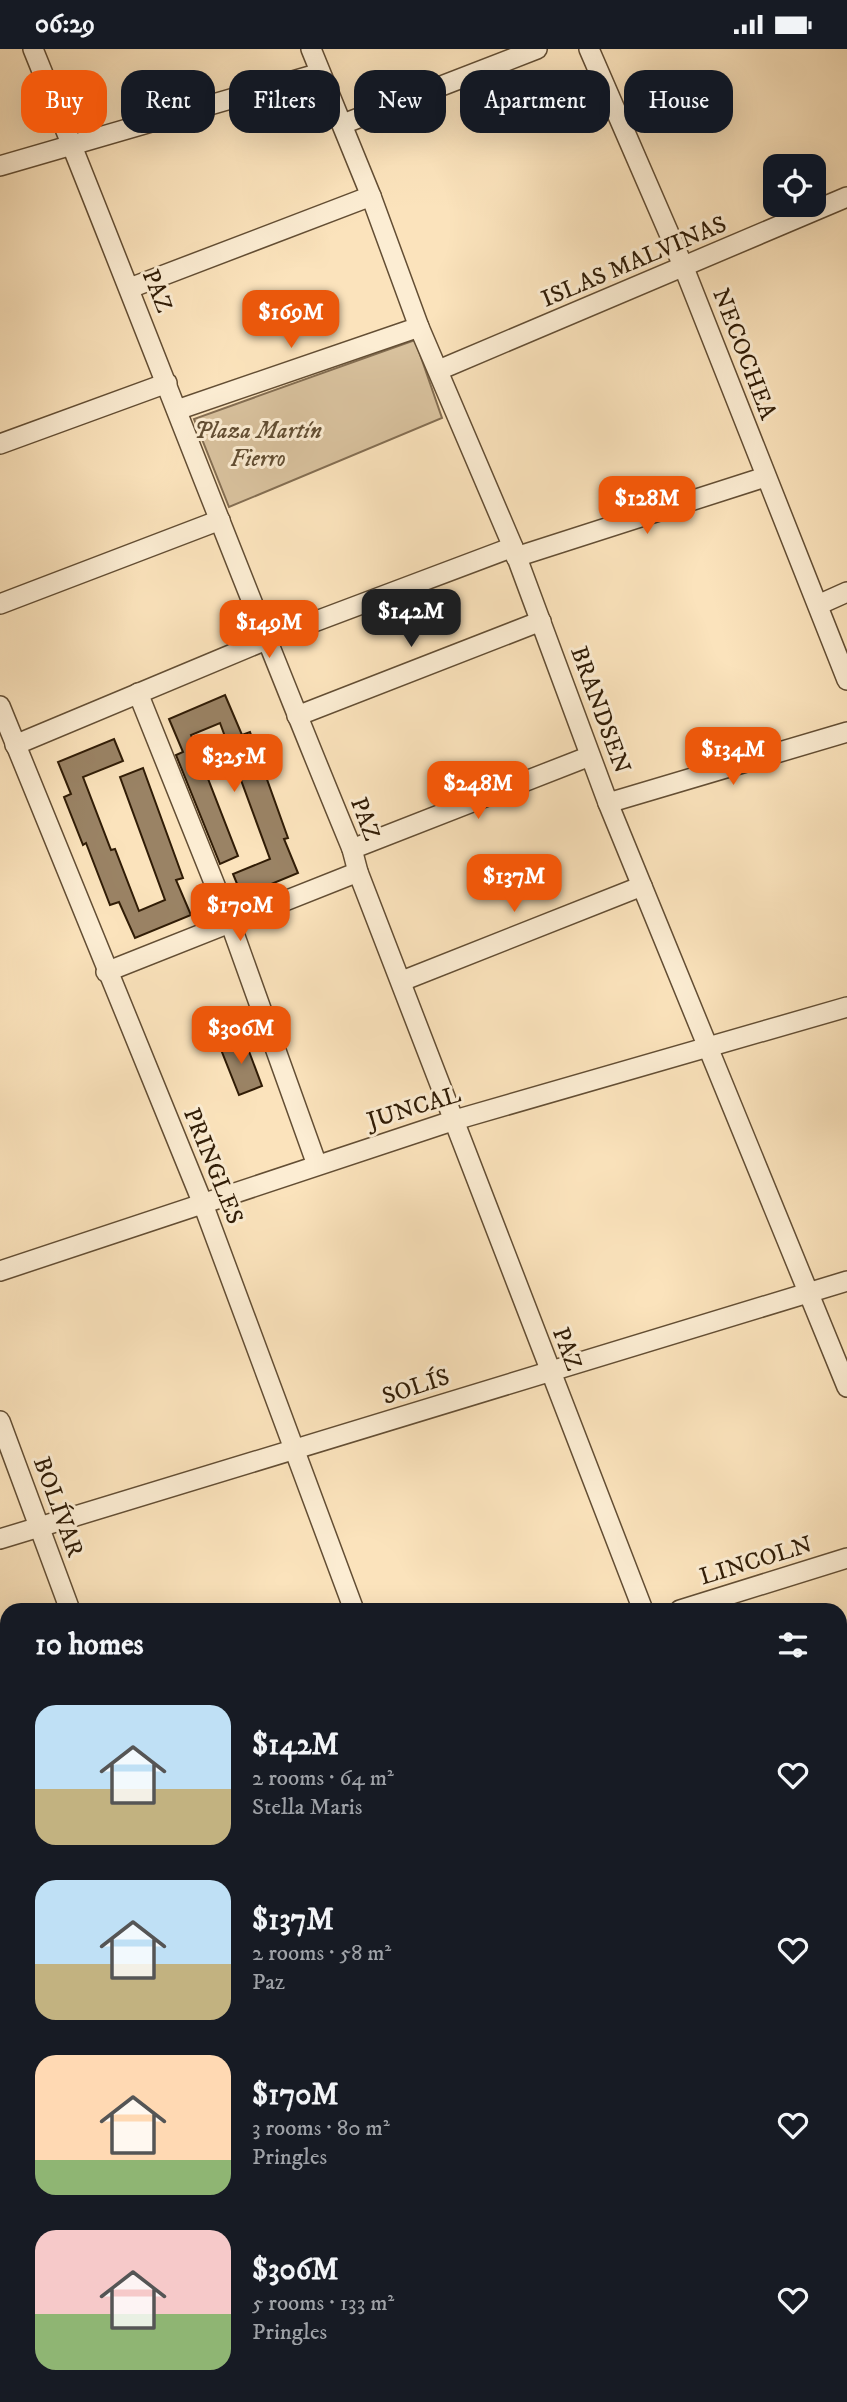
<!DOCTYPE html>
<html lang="en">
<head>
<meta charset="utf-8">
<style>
  body { margin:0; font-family:"IM FELL DW Pica",serif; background:#242831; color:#f1f3f6; height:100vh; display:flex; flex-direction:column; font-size:26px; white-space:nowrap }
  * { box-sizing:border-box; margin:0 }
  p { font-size:23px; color:#9ea1a6 }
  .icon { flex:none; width:38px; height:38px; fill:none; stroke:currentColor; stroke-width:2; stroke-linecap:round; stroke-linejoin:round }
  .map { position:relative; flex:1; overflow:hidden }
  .panel { position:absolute; left:0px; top:1554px; width:847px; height:800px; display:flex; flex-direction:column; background:#171b24; border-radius:21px 21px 0 0; box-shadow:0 7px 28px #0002 }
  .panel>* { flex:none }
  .hud { position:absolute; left:21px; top:21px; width:805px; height:63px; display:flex; gap:14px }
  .buttons { position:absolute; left:763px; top:105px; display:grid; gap:14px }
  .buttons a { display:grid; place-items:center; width:63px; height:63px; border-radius:14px; background:#171b24; box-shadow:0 7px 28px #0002; font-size:35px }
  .price { position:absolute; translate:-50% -60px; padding:0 16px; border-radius:14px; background:#ea580c; color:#fff; font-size:23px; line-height:46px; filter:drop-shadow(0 2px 4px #0008) }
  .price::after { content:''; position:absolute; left:50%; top:42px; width:21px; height:16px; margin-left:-10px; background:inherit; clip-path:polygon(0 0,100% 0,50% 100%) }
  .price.selected { background:#222; color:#fff }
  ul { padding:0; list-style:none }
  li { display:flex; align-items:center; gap:21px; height:175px; padding:0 35px }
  li span { display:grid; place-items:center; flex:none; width:196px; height:140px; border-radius:21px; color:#555 }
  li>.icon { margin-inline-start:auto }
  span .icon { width:84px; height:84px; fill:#fffc; stroke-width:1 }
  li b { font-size:30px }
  h2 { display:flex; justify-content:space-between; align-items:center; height:84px; padding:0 35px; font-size:30px }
  .chip { padding:0 24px; border-radius:21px; background:#171b24; box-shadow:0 7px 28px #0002; font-size:24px; line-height:63px }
  .chip.selected { background:#ea580c; color:#fff }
  .status { display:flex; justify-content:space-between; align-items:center; height:49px; padding:0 35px; background:#171b24; direction:ltr }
  .status svg { height:19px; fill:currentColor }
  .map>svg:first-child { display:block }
  .green { fill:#d8c19d; stroke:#846e52; stroke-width:2 }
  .building { fill:#9a8365; stroke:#301c06; stroke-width:2 }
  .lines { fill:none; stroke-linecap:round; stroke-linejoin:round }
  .street-casing { stroke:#634e34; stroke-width:22 }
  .secondary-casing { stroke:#301c06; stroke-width:31 }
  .street { stroke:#fcedd3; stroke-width:19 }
  .secondary { stroke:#fcedd3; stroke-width:28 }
  .labels { text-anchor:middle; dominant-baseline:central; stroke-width:6; stroke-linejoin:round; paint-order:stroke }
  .street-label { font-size:24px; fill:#301c06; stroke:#fcedd3 }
  .park-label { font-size:24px; font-style:italic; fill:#624e33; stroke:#fcedd3 }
</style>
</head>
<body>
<div class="status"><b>06:29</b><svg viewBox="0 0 49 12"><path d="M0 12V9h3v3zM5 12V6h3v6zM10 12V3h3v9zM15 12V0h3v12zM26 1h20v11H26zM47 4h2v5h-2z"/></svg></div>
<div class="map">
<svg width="847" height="2353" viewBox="0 0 847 2353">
  <rect width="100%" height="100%" fill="#fbe3bc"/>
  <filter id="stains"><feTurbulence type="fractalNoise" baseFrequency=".00286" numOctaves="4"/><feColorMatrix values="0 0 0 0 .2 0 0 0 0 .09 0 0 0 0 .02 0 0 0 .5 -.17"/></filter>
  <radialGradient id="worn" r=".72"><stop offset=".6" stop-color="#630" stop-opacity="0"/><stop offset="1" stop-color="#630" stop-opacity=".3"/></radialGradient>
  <path class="green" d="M415,291L442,369L229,458L194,370Z"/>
  <g class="building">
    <path d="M225,646L242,686L250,683L288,789L284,790L298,824L242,847L233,825L270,810L220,674L191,686L238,807L220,815L176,706L183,703L169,670Z"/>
    <path d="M114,690L123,712L83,728L111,801L115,800L139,862L165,851L120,728L143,719L183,829L176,831L191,866L135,889L119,853L110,856L86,794L83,796L64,748L71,745L58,713Z"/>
    <path d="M244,989L262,1037L239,1046L220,998Z"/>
  </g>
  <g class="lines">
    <g class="street-casing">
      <g id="street">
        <path d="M33,0C141,266 242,535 352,800L358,823L643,1561"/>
        <path d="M311,0L371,147L419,278L513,498L608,754L847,1338"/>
        <path d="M589,0L684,219L847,631"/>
        <path d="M343,75L537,0"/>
        <path d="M0,117L320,24"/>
        <path d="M130,239L371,147"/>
        <path d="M439,321L847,148"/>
        <path d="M177,361L419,278"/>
        <path d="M0,395L167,334"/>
        <path d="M516,508L765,428"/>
        <path d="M0,555L220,471"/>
        <path d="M818,556L847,543"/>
        <path d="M138,644L231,876L317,1116"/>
        <path d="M0,657L203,1155L354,1561"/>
        <path d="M297,667L541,572"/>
        <path d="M15,696L266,591L513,498"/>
        <path d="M608,754L847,683"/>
        <path d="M352,800L590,707"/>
        <path d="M106,923L358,823"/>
        <path d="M402,932L642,837"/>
        <path d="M0,1222L455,1071L847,958"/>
        <path d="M0,1372L70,1561"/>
        <path d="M0,1490L847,1232"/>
        <path d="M680,1561L847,1509"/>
        <path d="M0,1779L7,1776"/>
        <path d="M840,2060L847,2079"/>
        <path d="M0,2121L7,2140"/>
        <path d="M82,2347L85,2353"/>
        <path d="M369,2347L372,2353"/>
        <path d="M658,2347L661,2353"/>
        <path d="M23,2353L42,2347"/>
      </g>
    </g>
    <g class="secondary-casing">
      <g id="secondary">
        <path d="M840,1799L847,1797"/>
        <path d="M0,2082L7,2080"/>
      </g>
    </g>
    <use href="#street" class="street"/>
    <use href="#secondary" class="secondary"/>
  </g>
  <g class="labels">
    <g class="street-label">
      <text transform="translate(634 213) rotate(-23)">ISLAS MALVINAS</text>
      <text transform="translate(157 242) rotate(68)">PAZ</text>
      <text transform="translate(744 305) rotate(69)">NECOCHEA</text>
      <text transform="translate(600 661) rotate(70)">BRANDSEN</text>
      <text transform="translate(365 770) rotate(69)">PAZ</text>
      <text transform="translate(414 1059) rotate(-17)">JUNCAL</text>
      <text transform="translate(213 1117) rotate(68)">PRINGLES</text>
      <text transform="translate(567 1300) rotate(69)">PAZ</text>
      <text transform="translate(416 1338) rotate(-18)">SOLÍS</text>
      <text transform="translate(58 1458) rotate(70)">BOLÍVAR</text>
      <text transform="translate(756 1512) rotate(-17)">LINCOLN</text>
    </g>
    <g class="park-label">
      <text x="258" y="382">Plaza Martín<tspan x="258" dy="28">Fierro</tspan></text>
    </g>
  </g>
  <rect width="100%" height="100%" filter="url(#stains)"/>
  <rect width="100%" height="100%" fill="url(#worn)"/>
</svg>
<div class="buttons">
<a><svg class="icon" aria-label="locate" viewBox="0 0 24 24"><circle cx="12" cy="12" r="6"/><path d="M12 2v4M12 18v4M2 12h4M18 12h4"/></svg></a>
</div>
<b class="price" style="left:291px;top:301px">$169M</b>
<b class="price" style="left:647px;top:487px">$128M</b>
<b class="price selected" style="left:411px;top:600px">$142M</b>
<b class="price" style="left:269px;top:611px">$149M</b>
<b class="price" style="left:733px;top:738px">$134M</b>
<b class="price" style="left:234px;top:745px">$325M</b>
<b class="price" style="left:478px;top:772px">$248M</b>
<b class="price" style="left:514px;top:865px">$137M</b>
<b class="price" style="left:240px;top:894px">$170M</b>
<b class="price" style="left:241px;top:1017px">$306M</b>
<div class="hud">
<a class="chip selected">Buy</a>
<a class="chip">Rent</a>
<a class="chip">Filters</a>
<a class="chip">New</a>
<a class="chip">Apartment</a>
<a class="chip">House</a>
</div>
<section class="panel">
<h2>10 homes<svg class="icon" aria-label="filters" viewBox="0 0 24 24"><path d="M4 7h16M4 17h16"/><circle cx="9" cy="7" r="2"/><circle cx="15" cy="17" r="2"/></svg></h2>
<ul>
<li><span style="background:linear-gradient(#bfe0f5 60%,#c2b280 0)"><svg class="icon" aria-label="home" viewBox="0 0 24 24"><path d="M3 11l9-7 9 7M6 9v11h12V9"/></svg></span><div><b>$142M</b><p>2 rooms · 64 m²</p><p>Stella Maris</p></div><svg class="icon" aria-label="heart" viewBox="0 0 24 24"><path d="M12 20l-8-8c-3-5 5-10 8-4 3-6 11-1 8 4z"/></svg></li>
<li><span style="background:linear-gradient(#bfe0f5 60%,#c2b280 0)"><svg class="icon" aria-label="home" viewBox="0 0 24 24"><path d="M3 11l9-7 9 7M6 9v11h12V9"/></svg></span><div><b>$137M</b><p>2 rooms · 58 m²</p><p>Paz</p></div><svg class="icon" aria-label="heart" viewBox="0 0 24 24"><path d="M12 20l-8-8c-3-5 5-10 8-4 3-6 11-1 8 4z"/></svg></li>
<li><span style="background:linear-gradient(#ffd9b3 75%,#8fb573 0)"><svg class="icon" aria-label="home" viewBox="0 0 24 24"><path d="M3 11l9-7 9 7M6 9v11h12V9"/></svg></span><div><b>$170M</b><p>3 rooms · 80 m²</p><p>Pringles</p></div><svg class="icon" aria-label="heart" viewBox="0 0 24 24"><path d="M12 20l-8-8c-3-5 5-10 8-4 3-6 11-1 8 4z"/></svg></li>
<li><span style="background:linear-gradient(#f6c9c9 60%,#8fb573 0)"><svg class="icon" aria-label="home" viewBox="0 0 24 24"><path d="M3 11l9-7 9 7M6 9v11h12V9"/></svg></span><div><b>$306M</b><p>5 rooms · 133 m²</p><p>Pringles</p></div><svg class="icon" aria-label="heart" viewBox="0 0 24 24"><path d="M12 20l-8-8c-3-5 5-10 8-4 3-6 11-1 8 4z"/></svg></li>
</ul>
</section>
</div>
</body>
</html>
